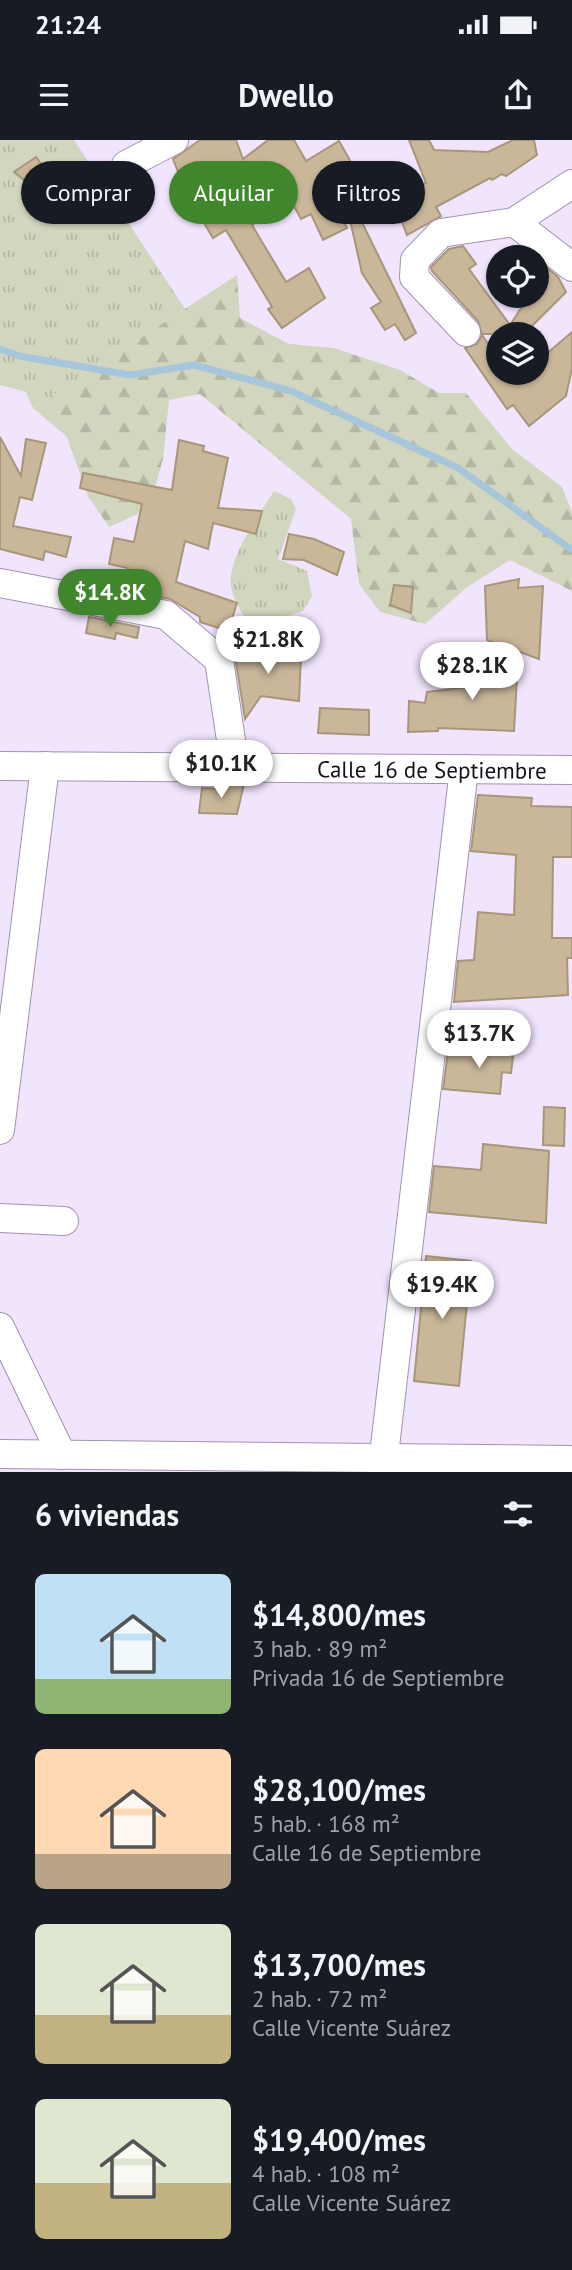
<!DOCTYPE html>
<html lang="es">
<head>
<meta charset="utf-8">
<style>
  body { margin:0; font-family:"PT Sans",sans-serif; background:#242831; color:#f1f3f6; height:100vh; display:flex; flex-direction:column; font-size:26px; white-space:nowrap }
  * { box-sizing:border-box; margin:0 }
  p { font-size:23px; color:#9ea1a6 }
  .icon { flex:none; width:38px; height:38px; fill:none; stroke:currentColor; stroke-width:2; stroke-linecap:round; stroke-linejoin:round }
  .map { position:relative; height:1332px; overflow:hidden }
  .drawer { display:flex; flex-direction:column; background:#171b24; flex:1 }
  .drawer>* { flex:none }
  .top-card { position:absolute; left:21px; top:21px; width:530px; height:63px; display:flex; gap:14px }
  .tools { position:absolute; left:486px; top:105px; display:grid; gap:14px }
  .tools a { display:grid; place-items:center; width:63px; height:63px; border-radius:50%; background:#171b24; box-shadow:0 2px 5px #0004; font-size:35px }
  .price { position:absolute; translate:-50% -60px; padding:0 16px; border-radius:24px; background:#fff; color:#222; font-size:23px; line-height:46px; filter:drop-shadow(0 2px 4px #0008) }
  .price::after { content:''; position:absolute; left:50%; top:42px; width:21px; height:16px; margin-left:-10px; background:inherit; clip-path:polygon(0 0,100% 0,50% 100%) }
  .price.on { background:#40862c; color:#fff }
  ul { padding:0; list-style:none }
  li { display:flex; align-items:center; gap:21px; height:175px; padding:0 35px }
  li span { display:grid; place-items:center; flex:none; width:196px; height:140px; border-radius:10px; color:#555 }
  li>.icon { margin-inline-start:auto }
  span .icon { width:84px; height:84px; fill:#fffc; stroke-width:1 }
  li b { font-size:30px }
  h2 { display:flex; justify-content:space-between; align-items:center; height:84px; padding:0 35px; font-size:30px }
  .tag { padding:0 24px; border-radius:32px; background:#171b24; box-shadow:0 2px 5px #0004; font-size:24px; line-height:63px }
  .tag.on { background:#40862c; color:#fff }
  .status { display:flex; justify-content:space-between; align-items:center; height:49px; padding:0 35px; background:#171b24; direction:ltr }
  .status svg { height:19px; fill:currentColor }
  header { display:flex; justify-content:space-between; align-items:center; height:91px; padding:0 35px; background:#171b24; font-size:32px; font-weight:600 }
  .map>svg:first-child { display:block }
  .forest { fill:url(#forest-firs) }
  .park { fill:url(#park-tufts) }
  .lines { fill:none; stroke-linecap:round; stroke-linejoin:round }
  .stream { stroke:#a7c5db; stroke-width:7 }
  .building { fill:#cab79a; stroke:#a8967a; stroke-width:2 }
  .street-casing { stroke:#a293b0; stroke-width:30 }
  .street { stroke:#fff; stroke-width:28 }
  .labels { text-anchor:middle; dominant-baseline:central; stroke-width:5; stroke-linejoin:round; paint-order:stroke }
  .street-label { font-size:23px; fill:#16101b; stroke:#fff }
</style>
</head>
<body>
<div class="status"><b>21:24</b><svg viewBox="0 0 49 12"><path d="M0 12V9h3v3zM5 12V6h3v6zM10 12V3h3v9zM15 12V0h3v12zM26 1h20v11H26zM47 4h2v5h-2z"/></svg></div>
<header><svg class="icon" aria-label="menu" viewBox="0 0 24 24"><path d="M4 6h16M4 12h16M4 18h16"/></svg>Dwello<svg class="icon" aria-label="share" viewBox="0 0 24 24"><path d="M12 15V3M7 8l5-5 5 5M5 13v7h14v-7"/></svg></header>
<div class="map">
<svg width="572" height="1332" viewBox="0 0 572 1332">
  <defs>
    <pattern id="forest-firs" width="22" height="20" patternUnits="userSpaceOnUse" patternTransform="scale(1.75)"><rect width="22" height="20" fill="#d2d6be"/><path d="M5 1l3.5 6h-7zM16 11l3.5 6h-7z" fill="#b4b7a3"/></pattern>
    <pattern id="park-tufts" width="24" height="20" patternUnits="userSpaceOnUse" patternTransform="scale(1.75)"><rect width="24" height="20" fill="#d2d6be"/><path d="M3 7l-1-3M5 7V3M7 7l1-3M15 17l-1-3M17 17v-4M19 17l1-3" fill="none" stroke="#b4b7a3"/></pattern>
  </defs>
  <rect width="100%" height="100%" fill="#f1e4fd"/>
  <path class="forest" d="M237,135L240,178L289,204L334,208L400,230L439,253H466L512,309L562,347L572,372V451L510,420L466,448L425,484L380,472L359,444L351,379L200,254L169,260L163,319L149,369L109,387L88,356L67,297L33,268Z"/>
  <g class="park">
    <path d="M0,0H74L185,169L33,268L26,252L0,245Z"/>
    <path d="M274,351L291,359L296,369L278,419L307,431L312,456L303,471L287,476L304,491L314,505L292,510L255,501C251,481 234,467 231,446C227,418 260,374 274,351Z"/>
  </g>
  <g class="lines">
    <path class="stream" d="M0,209L19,216L130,235L194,225L291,251L458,328L572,410"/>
  </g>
  <g class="building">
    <path d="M200,0H236L243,19L268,0H294L306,21L339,1L360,38L330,53L347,88L323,100L311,74L301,79L290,59L252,85L286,142L309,128L325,158L282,188L268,169L272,167L226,90L213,98L187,54L173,19Z"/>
    <path d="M409,0H429L434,10L488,12L513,0H534L537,15L506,36L502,34L492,40L490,38L436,67L441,76L407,95L392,57L426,43Z"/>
    <path d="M36,17L50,36L39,52L14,32Z"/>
    <path d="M355,68L416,193L405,200L395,184L385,190L371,168L381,162L362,133L348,71Z"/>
    <path d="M463,106L476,124L469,129L510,185L529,156H537V143L547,128L558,137L566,152L524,194H482L478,181L432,131L431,127L449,109Z"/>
    <path d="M572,192V228L566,256L529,286L513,265L507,269L465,208L477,204L482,195L493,211L499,202V233H537V222Z"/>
    <path d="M0,297L21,336L26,299L46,303L32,360L20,357L13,386L71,397L66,417L45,411L43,420L0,409Z"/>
    <path d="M179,300L204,306L203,311L228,318L218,368L262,371L256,394L213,383L208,409L185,401L176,442L237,463L228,491L200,482V477L170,459L122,450L128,428L109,424L114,398L134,402L142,364L80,348L83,333L172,350Z"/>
    <path d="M289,394L314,399L344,412L337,435L304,420L283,419Z"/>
    <path d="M519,439L518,448L543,446L539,519L487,500L485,446Z"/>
    <path d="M394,445L413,447L411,473L390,465Z"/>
    <path d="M89,477L139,487L137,498L116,493L115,499L86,493Z"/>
    <path d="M239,507L275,514L276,510L301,515L299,561L261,556L245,579L236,522Z"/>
    <path d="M478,517L518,519L514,591L438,588V591L408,592L409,561L425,563L427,552L477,546Z"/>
    <path d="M320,568L369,570V595L318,593Z"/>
    <path d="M223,644H244L237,674L199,673L202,648L222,649Z"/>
    <path d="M478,655L532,658L531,666L572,667V717H553L552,798H572V818H567L568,855L454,862L458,821L474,820L478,772L514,775L516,715L471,711Z"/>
    <path d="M496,890L513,917L511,933L502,932L500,954L443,949L448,912L483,915L484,911H494Z"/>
    <path d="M544,967L565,968L564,1006L543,1005Z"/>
    <path d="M483,1004L549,1011L546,1083L429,1072L434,1026L481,1030Z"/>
    <path d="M426,1116L471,1121L459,1246L414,1241Z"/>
  </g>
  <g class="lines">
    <g class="street-casing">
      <g id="street">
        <path d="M126,25L174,0"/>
        <path d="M514,82L572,127"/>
        <path d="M466,192L414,137L415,120L441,93L514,82L572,44"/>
        <path d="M0,443L166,475L219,520L235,627"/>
        <path id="s1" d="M0,626L572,630"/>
        <path d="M0,990L45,626"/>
        <path d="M0,1078L64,1081"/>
        <path d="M0,1187L62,1315"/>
        <path d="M0,1314L572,1320"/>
        <path d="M382,1332L464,629"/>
      </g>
    </g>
    <use href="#street" class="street"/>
  </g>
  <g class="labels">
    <g class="street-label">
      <text stroke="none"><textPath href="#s1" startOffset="432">Calle 16 de Septiembre</textPath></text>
    </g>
  </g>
</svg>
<div class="tools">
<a><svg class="icon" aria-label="locate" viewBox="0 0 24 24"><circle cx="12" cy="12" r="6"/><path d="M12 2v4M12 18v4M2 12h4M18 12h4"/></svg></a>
<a><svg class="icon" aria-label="layers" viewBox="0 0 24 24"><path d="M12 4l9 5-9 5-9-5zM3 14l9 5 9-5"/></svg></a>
</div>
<b class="price on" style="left:110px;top:489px">$14.8K</b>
<b class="price" style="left:268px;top:536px">$21.8K</b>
<b class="price" style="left:472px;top:562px">$28.1K</b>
<b class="price" style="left:221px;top:660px">$10.1K</b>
<b class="price" style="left:479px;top:930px">$13.7K</b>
<b class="price" style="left:442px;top:1181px">$19.4K</b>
<div class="top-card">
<a class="tag">Comprar</a>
<a class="tag on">Alquilar</a>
<a class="tag">Filtros</a>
</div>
</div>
<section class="drawer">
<h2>6 viviendas<svg class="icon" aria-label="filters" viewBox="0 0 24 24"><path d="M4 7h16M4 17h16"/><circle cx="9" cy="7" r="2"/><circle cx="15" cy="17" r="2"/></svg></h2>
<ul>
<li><span style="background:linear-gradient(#bfe0f5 75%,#8fb573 0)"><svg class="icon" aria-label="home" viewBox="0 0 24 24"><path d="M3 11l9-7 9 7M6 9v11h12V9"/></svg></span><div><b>$14,800/mes</b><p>3 hab. · 89 m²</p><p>Privada 16 de Septiembre</p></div></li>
<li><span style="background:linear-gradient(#ffd9b3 75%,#b9a48a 0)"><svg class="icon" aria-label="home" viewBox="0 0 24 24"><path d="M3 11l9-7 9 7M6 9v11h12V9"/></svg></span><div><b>$28,100/mes</b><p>5 hab. · 168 m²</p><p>Calle 16 de Septiembre</p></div></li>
<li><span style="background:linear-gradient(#dfe7d0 65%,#c2b280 0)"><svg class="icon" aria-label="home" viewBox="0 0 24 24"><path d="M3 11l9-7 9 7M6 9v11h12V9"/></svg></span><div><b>$13,700/mes</b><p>2 hab. · 72 m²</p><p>Calle Vicente Suárez</p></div></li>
<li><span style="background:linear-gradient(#dfe7d0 60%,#c2b280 0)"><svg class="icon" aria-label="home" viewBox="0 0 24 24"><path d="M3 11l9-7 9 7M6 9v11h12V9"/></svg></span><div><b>$19,400/mes</b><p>4 hab. · 108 m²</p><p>Calle Vicente Suárez</p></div></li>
</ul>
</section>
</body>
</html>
